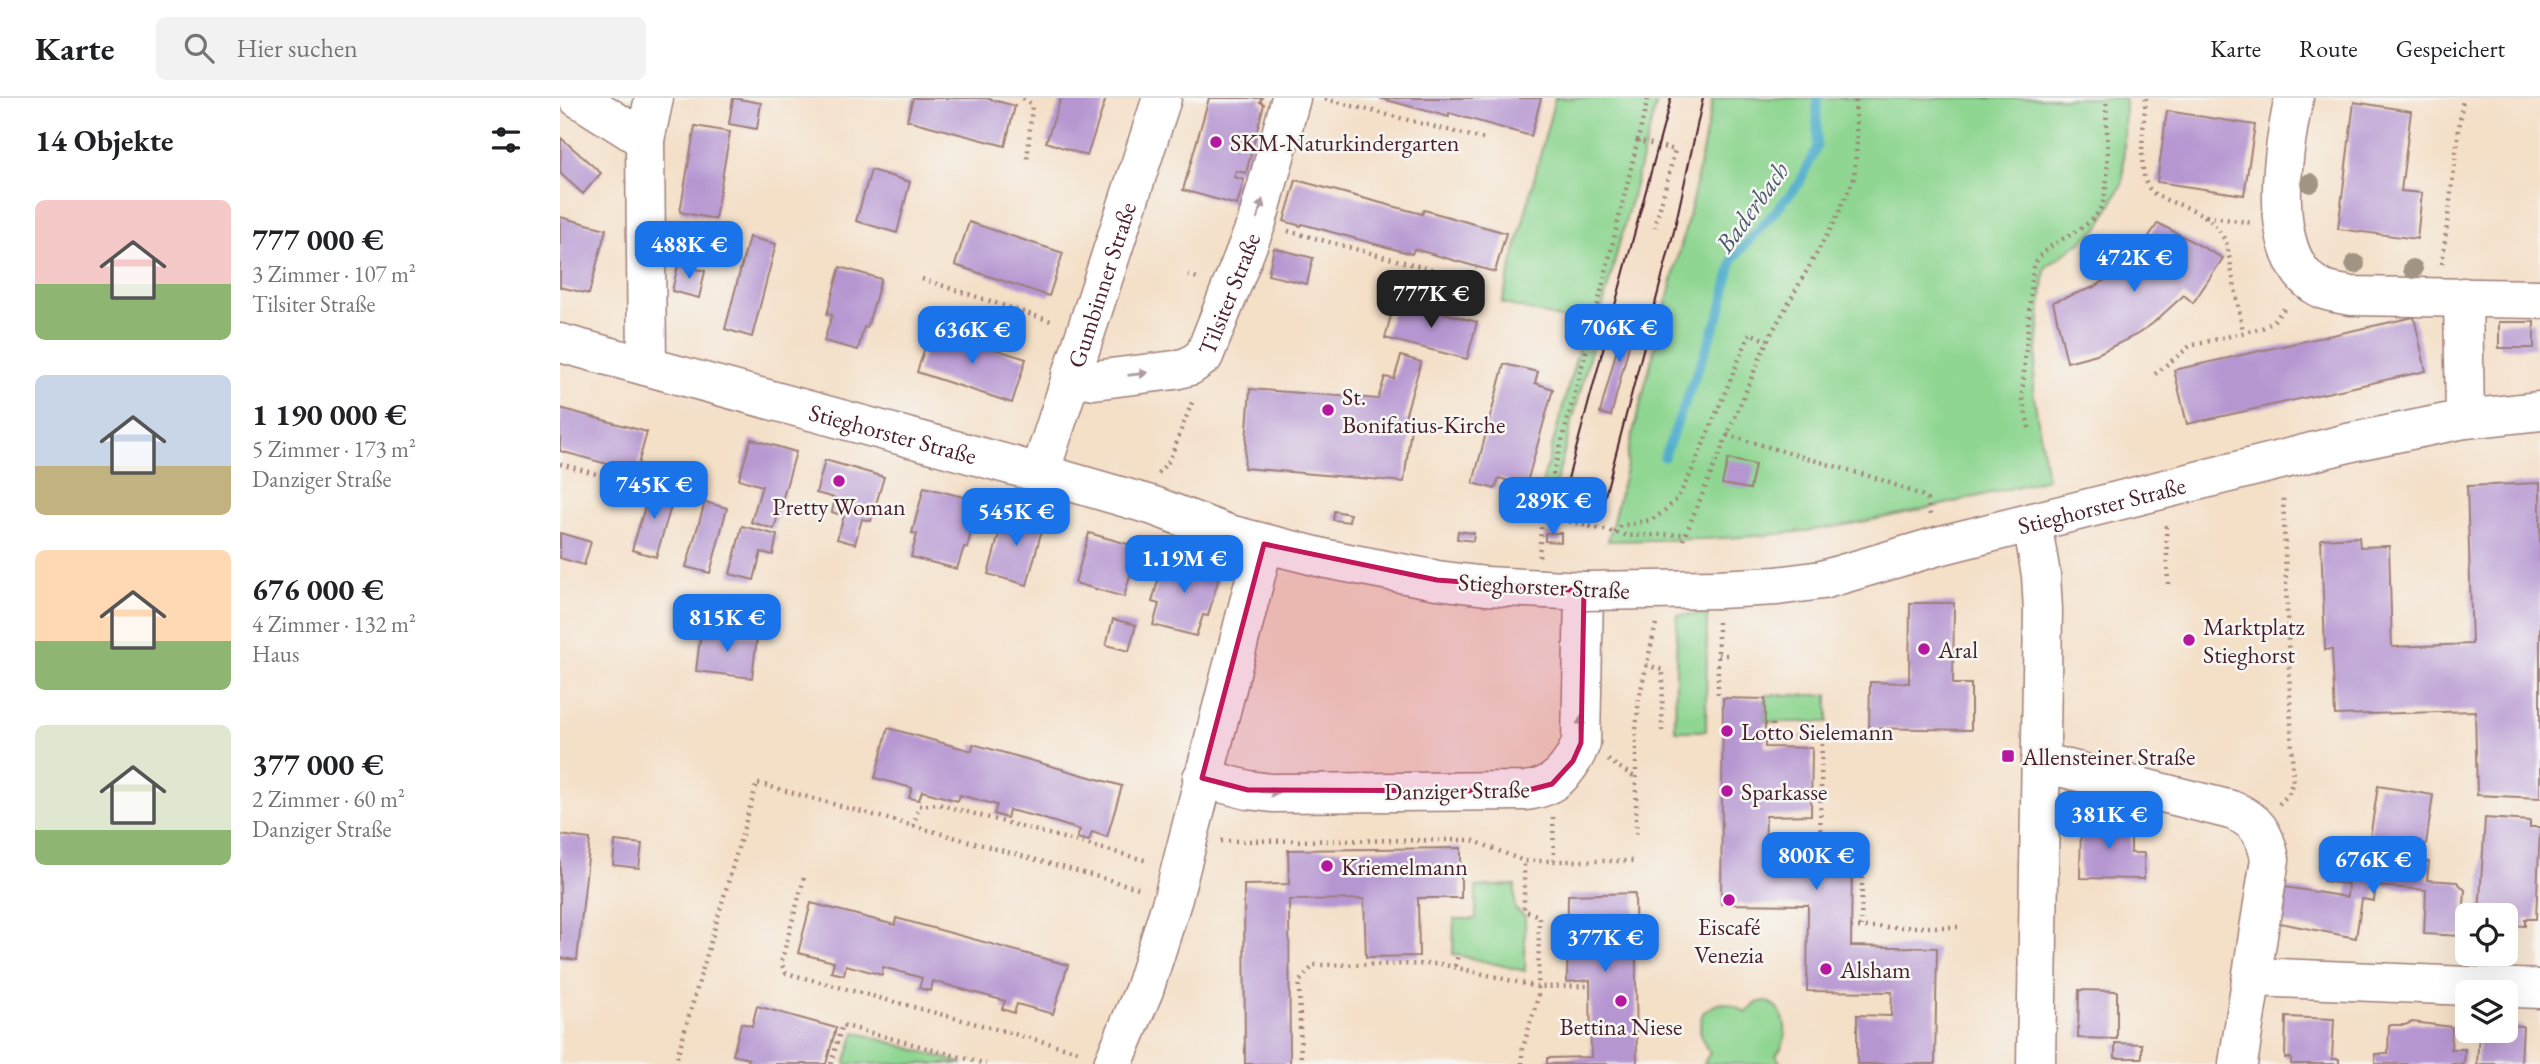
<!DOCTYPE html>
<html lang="de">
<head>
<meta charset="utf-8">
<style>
  body { margin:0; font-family:"EB Garamond",serif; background:#f2f2f2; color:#202124; height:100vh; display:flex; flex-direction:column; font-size:26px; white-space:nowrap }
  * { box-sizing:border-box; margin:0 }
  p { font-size:23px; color:#757577 }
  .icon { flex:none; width:38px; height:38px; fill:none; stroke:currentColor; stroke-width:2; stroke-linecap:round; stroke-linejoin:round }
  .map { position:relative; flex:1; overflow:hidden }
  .side { display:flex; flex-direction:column; background:#fff; width:560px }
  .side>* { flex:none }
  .controls { position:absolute; left:1895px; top:805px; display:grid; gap:14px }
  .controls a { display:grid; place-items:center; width:63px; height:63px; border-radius:10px; background:#fff; box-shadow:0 7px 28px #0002; font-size:35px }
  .price { position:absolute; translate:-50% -60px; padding:0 16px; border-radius:14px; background:#1a73e8; color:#fff; font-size:23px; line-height:46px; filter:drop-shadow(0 2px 4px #0008) }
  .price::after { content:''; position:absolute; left:50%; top:42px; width:21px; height:16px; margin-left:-10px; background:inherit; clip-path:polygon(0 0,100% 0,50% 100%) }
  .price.on { background:#222; color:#fff }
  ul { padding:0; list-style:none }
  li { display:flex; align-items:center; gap:21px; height:175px; padding:0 35px }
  li span { display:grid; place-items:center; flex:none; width:196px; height:140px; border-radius:10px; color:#555 }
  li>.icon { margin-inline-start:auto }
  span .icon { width:84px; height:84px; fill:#fffc; stroke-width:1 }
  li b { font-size:30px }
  h2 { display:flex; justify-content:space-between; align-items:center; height:84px; padding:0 35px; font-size:30px }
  header { display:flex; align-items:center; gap:42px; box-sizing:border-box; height:98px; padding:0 35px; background:#fff; border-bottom:2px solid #e0e0e0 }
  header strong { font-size:33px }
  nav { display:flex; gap:38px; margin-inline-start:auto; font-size:24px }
  .search { width:490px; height:63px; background:#f2f2f2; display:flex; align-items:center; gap:18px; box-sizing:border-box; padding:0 24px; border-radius:10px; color:#757577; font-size:26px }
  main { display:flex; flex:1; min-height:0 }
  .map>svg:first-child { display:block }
  .green { fill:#8ed691; stroke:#6c7a5e; stroke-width:2 }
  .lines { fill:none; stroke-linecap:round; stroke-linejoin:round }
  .stream { stroke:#4caccb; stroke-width:9 }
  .building { fill:#b696d1 }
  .minor-casing { stroke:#9f7f79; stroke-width:41 }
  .path { stroke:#9f7f79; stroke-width:4.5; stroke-dasharray:2 5; stroke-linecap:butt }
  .minor { stroke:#fff; stroke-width:38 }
  .tram { stroke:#4a1f2b; stroke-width:2 }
  .minor-bridge-casing { stroke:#9f7f79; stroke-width:41; stroke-linecap:butt }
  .minor-bridge { stroke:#fff; stroke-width:38 }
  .tree { fill:#a29482 }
  .oneway { fill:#ae9aa0 }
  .marked { fill:#c2185b; fill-opacity:0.2; stroke:#c2185b; stroke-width:5; stroke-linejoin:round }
  .poi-dot { fill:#b5179e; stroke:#f6f6f2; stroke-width:2.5 }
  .labels { text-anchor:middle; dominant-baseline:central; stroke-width:5; stroke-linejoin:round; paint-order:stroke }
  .poi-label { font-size:24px; fill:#4a1f2b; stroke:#f6f6f2; text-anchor:start }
  .street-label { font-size:24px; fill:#4a1f2b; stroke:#f6f6f2 }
  .water-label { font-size:26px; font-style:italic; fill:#4b576b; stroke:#f6f6f2 }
</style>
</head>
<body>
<header>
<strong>Karte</strong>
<div class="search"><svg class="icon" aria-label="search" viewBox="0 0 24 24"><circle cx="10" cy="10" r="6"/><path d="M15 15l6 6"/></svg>Hier suchen</div>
<nav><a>Karte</a><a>Route</a><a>Gespeichert</a></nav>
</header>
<main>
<section class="side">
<h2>14 Objekte<svg class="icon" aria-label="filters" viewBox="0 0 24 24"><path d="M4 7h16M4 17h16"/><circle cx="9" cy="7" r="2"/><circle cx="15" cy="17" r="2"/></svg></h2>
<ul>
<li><span style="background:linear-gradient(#f6c9c9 60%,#8fb573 0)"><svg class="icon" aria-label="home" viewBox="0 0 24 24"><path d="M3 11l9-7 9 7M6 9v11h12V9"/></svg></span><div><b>777 000 €</b><p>3 Zimmer · 107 m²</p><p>Tilsiter Straße</p></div></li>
<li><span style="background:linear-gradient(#c9d6e8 65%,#c2b280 0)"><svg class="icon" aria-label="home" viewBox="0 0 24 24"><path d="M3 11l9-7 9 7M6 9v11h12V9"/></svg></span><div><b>1 190 000 €</b><p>5 Zimmer · 173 m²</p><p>Danziger Straße</p></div></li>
<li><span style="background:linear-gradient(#ffd9b3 65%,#8fb573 0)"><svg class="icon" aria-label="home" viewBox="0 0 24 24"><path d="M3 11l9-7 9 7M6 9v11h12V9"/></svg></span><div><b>676 000 €</b><p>4 Zimmer · 132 m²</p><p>Haus</p></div></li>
<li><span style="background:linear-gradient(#dfe7d0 75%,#8fb573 0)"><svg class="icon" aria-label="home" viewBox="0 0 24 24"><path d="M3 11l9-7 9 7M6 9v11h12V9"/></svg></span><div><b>377 000 €</b><p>2 Zimmer · 60 m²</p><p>Danziger Straße</p></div></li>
</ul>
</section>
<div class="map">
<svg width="1980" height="966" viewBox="0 0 1980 966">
  <rect width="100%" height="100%" fill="#f6f6f2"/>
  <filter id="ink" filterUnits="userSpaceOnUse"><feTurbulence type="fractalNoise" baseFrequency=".0143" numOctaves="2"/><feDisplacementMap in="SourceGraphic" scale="14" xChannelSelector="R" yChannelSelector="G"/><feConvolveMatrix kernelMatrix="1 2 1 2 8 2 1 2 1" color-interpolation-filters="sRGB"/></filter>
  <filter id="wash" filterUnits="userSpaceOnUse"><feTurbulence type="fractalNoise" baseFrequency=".00686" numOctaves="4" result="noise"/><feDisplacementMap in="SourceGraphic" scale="28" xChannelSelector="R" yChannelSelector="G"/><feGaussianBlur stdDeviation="1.57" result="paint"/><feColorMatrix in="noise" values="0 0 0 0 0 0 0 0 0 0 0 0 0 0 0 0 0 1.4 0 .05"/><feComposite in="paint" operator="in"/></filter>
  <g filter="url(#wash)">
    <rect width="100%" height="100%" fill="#f4dfc7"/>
    <g class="green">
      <path d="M995,0H1098L989,411L976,408L1025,227L942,205Z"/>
      <path d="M1153,0H1565L1563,84L1538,131L1485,170L1473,292L1487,381C1416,399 1345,417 1273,429C1198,441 1123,442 1048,443L1067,367V358L1131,109Z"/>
      <path d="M1147,516L1146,633H1115L1117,517Z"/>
      <path d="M1206,597H1268V624H1205Z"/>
      <path d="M955,787V811L965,818V873L893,856L894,821H916V789Z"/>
      <path d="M1205,903C1228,909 1231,942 1216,957L1221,966H1143L1150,955C1141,943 1137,930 1143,915C1158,901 1170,903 1186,915L1197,905Z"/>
      <path d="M295,934L404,966H285Z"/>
    </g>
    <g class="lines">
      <path class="stream" d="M1104,359L1161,212L1173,161L1239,86L1257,49V0"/>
    </g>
    <g id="blocks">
      <g class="building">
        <path d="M173,0L201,5L197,31L169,26Z"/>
        <path d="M353,0H426L455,8L445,48L347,22Z"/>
        <path d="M501,0H546L527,58L486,44Z"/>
        <path d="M649,0H702L700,4L704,6L686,75L676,73L674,79L684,82L677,107L623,92Z"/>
        <path d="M819,0H981L971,38L889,15V19Z"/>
        <path d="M1794,4L1851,13L1841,93L1862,95L1857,141L1778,131Z"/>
        <path d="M1607,13L1695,27L1684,97L1597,84Z"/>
        <path d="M135,28L170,34L155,121L120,114Z"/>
        <path d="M1,40L41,75L23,96L0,75Z"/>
        <path d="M311,72L350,84L337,135L296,123Z"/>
        <path d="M736,82L862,116L864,112L946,135L935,174L854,151L852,156L742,126L741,128L724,123Z"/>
        <path d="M0,119L46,131L29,196L0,189Z"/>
        <path d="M409,124L503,155L489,198L395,167Z"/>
        <path d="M1598,125L1663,160L1633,205L1624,197L1592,226L1576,237L1537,256L1507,264L1493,204L1534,189L1553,177L1582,148Z"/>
        <path d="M189,139L216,146L192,239L165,231Z"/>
        <path d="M714,150L753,160L747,186L708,177Z"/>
        <path d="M118,167L145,173L139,200L112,193Z"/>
        <path d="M280,169L321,181L307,230L304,229L298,252L264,243L272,217L267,216Z"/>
        <path d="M835,202L917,224L907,261L825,240Z"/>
        <path d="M1067,213L1077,216L1051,318L1040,315Z"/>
        <path d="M1854,219L1866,273L1627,326L1614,272Z"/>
        <rect x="1939" y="224" width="35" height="26"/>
        <path d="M371,231L466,261L452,305L357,274Z"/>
        <path d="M841,258L861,264L844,322H852L844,384L684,370L690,291L818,301L825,279L834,281Z"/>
        <path d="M944,266L978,274L975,285L993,291L966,388L939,380L935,391L913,385Z"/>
        <path d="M0,310L87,334L76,374L0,353Z"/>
        <path d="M191,341L236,354L214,431L191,424L202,388L179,381Z"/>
        <path d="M1168,361L1195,367L1190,391L1162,386Z"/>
        <path d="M265,362L324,379L311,423L302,421L295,446L277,441L284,418L272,414L275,400L256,395Z"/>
        <path d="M1980,385V700L1917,697L1915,613L1775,617L1772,551L1765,552L1761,441L1799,439L1800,449L1829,448L1832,549L1912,546L1907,388Z"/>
        <path d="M91,388L115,395L96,459L72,452Z"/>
        <path d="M364,389L419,403L407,450L404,449L397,471L351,459L357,436L352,435Z"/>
        <path d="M145,404L167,410L150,475L126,469Z"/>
        <path d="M774,413L790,416L789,424L773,422Z"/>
        <path d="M445,414L484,424L467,487L428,476Z"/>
        <path d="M182,428L217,437L213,457L201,454L194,482L170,476Z"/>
        <path d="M898,433L914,435L913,443L897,441Z"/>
        <path d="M0,435L31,444L24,467L0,460Z"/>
        <path d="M529,435L578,449L564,499L515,485Z"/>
        <path d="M985,435H1001V444L985,443Z"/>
        <path d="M605,457L661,472L648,518L643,517L636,538L593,527L599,506L592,504Z"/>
        <path d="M1350,505H1394L1393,586H1411V632L1309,630L1310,584L1349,585Z"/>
        <path d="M553,521L576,527L569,553L546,547Z"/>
        <path d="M141,532L197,539L192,580L136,573Z"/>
        <path d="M1163,600L1205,601V649L1252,650L1251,717L1206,718L1205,761H1292L1291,848L1377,850L1375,966H1297V917L1331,918L1332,894L1247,893L1248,807L1161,806Z"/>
        <path d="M328,630L412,653L413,646L562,688L547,739L532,734L529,743L517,740L520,732L478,719L449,712L447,720L434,716L437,707L400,697L398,703L362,693L359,702L349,700L352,690L315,680Z"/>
        <path d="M1818,688L1873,697L1866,747L1810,740Z"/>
        <path d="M1925,720L1970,723V729H1980L1976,821H1965V828L1946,827V817H1919Z"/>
        <path d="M1521,721L1571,722V755H1584V781L1520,780Z"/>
        <path d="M0,737L30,741L17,862L0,860Z"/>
        <path d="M55,743L82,746L79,770L53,767Z"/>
        <path d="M901,750V800H858L859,858L806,859L804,801L729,802L730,966H685L684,787L729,786L728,752Z"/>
        <path d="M1765,755L1869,764L1867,782L1897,784L1905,792L1902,838L1864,836L1866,792L1816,788L1814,803L1802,801L1796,840L1720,825L1725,789L1787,799L1788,786L1763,783Z"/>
        <path d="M1075,795L1077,966H987V960L1031,959L1030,882L1007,884L1008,797Z"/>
        <path d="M251,805L335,827L336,820L508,867L493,916L457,906L454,915L442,911L445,903L373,883L371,893L359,890L362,880L323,869L322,877L286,867L284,877L271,874L274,864L238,855Z"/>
        <path d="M1519,892L1557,893V941L1518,940Z"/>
        <path d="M197,908L276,930L266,966H187L189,961L173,957L181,925L192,928Z"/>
        <path d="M1726,919L1774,921L1772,961H1779V966H1731V960H1725Z"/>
        <path d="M1852,924L1892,929L1891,951H1905L1904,966H1815V956H1828L1829,927H1845Z"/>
        <path d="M1946,927L1963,928L1961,966H1917L1919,933H1946Z"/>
        <path d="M1555,945L1582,946V960H1555Z"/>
      </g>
    </g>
  </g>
  <g filter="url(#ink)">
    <use href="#blocks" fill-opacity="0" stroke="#9f7f79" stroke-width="2"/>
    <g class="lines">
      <g class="minor-casing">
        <g id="minor">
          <path d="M18,0L85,42"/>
          <path d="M1734,0C1723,51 1703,165 1764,192C1773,195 1782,196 1791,198L1980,201"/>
          <path d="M1903,199L1905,321"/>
          <path id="s1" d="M0,245L480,375L594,408L668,436L767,461L877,482L926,488L1024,493L1021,645C1010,672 995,690 965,693L712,695L688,692L642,680"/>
          <path d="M87,267L85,42L94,0"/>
          <path id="s2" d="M511,277L534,282L615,272L630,268L644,258L697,124L731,0"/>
          <path id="s3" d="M480,375L602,0"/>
          <path d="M1472,424L1481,477L1483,512L1476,966"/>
          <path id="s4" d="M1158,491L1217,488L1262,482L1378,448L1792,344L1905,321L1980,313"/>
          <path d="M1480,664L1671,712C1696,721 1705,735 1710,761L1678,966"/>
          <path d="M1692,879L1980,891"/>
          <path d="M553,966L584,892L613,800L704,446"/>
        </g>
      </g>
      <g class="path">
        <path d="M463,0L472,7L467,64"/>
        <path d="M1586,0C1584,20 1578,70 1587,87C1600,112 1647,99 1667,147L1683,234"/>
        <path d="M765,1L923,41"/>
        <path d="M1076,42L1115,52L1095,129"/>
        <path d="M1646,118L1692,125"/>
        <path d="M728,133L889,176"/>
        <path d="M1882,166L1903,0"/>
        <path d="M628,177L641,181"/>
        <path d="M362,181L494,224"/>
        <path d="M1595,276L1630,248L1702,230L1712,225L1727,207"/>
        <path d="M1469,330L1462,297L1473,170C1484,140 1527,138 1541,109C1552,88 1546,26 1546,0"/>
        <path d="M1167,337L1319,381L1361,397L1367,402L1370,417"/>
        <path d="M0,366L79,388"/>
        <path d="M598,375L609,363L633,302"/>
        <path d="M982,417L1069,438L1124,436"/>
        <path d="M1017,425L1024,399"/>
        <path d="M1055,435L1061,428L1091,422L1102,415L1117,401L1131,375L1190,235L1207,243"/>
        <path d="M1123,442L1207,243L1276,121L1294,80L1297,44L1295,0"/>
        <path d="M979,459L982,417L1032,231L1088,0"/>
        <path d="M1608,486L1606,429L1611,427"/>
        <path d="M1158,524V601"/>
        <path d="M1158,557H1171"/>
        <path d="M1086,567L1103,572L1102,633"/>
        <path d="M1205,626H1212V639"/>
        <path d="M1205,639H1278"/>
        <path d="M1262,639L1260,743L1303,744L1301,829"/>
        <path d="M1048,662L1076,680"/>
        <path d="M1719,706L1728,697L1733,683L1723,397"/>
        <path d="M993,719L994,762"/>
        <path d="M353,728L359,708L378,706L588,763"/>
        <path d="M1076,736V632L1079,600L1096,526"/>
        <path d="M661,743L912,742L964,763"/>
        <path d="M244,780L221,865L226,875L522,954"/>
        <path d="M1291,829H1400"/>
        <path d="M895,868L898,857"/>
        <path d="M115,966L197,685L582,791"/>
        <path d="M271,966L282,927L426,966"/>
        <path d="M741,966L739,884L754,867L881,866L978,889L1030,888"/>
        <path d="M962,966V953L978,899L979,818L964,812V763H1076"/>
      </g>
      <use href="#minor" class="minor"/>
      <g class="tram">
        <path d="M1002,403L1111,0"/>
        <path d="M1041,413L1114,133L1143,0"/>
      </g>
      <g class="minor-bridge-casing">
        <path id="minor-bridge" d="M1024,493L1158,491"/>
      </g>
      <use href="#minor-bridge" class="minor-bridge"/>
    </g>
    <g class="tree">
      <circle cx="1750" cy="85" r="10"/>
      <circle cx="1795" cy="166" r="10"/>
      <circle cx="1853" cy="171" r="10"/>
    </g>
    <defs><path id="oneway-solid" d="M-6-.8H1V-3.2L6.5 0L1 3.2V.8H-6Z" transform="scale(1.75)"/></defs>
    <g class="oneway">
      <use href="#oneway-solid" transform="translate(700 111) rotate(-75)"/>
      <use href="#oneway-solid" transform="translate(578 276) rotate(-7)"/>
      <use href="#oneway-solid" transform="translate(1021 628) rotate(-89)"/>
      <use href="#oneway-solid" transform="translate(709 694) rotate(4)"/>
    </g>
  </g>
  <path class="marked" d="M704,446L877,482L1024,493L1021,645L1013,663L992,686L965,693L688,692L642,680Z"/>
  <g class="poi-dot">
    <circle cx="656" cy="44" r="7"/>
    <circle cx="768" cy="312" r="7"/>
    <circle cx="279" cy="383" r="7"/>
    <circle cx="1629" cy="542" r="7"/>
    <circle cx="1364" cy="551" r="7"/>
    <circle cx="1167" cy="633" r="7"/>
    <rect x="1441" y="651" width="14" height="14" rx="3.5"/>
    <circle cx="1167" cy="693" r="7"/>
    <circle cx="767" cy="768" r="7"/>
    <circle cx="1169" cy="802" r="7"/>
    <circle cx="1266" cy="871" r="7"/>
    <circle cx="1061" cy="903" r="7"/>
  </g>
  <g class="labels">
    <g class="poi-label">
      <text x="670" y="44">SKM-Naturkindergarten</text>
      <text x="782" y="298">St.<tspan x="782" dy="28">Bonifatius-Kirche</tspan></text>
      <text x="279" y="408" text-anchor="middle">Pretty Woman</text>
      <text x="1643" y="528">Marktplatz<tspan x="1643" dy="28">Stieghorst</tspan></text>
      <text x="1378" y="551">Aral</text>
      <text x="1181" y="633">Lotto Sielemann</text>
      <text x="1462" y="658">Allensteiner Straße</text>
      <text x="1181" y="693">Sparkasse</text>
      <text x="781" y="768">Kriemelmann</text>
      <text x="1169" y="828" text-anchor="middle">Eiscafé<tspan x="1169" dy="28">Venezia</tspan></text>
      <text x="1280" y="871">Alsham</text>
      <text x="1061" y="928" text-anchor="middle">Bettina Niese</text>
    </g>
    <g class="street-label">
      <text stroke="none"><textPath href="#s3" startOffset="198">Gumbinner Straße</textPath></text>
      <text stroke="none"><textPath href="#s2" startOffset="205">Tilsiter Straße</textPath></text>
      <text stroke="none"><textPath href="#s1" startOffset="345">Stieghorster Straße</textPath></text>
      <text stroke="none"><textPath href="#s4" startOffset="394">Stieghorster Straße</textPath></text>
      <text transform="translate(984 488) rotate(3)">Stieghorster Straße</text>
      <text transform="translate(897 692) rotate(-1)">Danziger Straße</text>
    </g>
    <g class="water-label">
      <text transform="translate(1192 109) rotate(-54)">Baderbach</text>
    </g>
  </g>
</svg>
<div class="controls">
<a><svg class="icon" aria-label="locate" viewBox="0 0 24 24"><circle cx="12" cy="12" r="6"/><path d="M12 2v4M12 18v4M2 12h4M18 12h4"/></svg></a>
<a><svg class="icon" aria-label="layers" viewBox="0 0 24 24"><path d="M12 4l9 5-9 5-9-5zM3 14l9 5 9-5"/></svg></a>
</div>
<b class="price" style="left:129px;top:183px">488K €</b>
<b class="price" style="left:1574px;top:196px">472K €</b>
<b class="price on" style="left:871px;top:232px">777K €</b>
<b class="price" style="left:1059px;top:266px">706K €</b>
<b class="price" style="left:412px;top:268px">636K €</b>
<b class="price" style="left:94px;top:423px">745K €</b>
<b class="price" style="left:993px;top:439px">289K €</b>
<b class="price" style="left:456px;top:450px">545K €</b>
<b class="price" style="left:624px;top:497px">1.19M €</b>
<b class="price" style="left:167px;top:556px">815K €</b>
<b class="price" style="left:1549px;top:753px">381K €</b>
<b class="price" style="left:1256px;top:794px">800K €</b>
<b class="price" style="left:1813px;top:798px">676K €</b>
<b class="price" style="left:1045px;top:876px">377K €</b>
</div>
</main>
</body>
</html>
